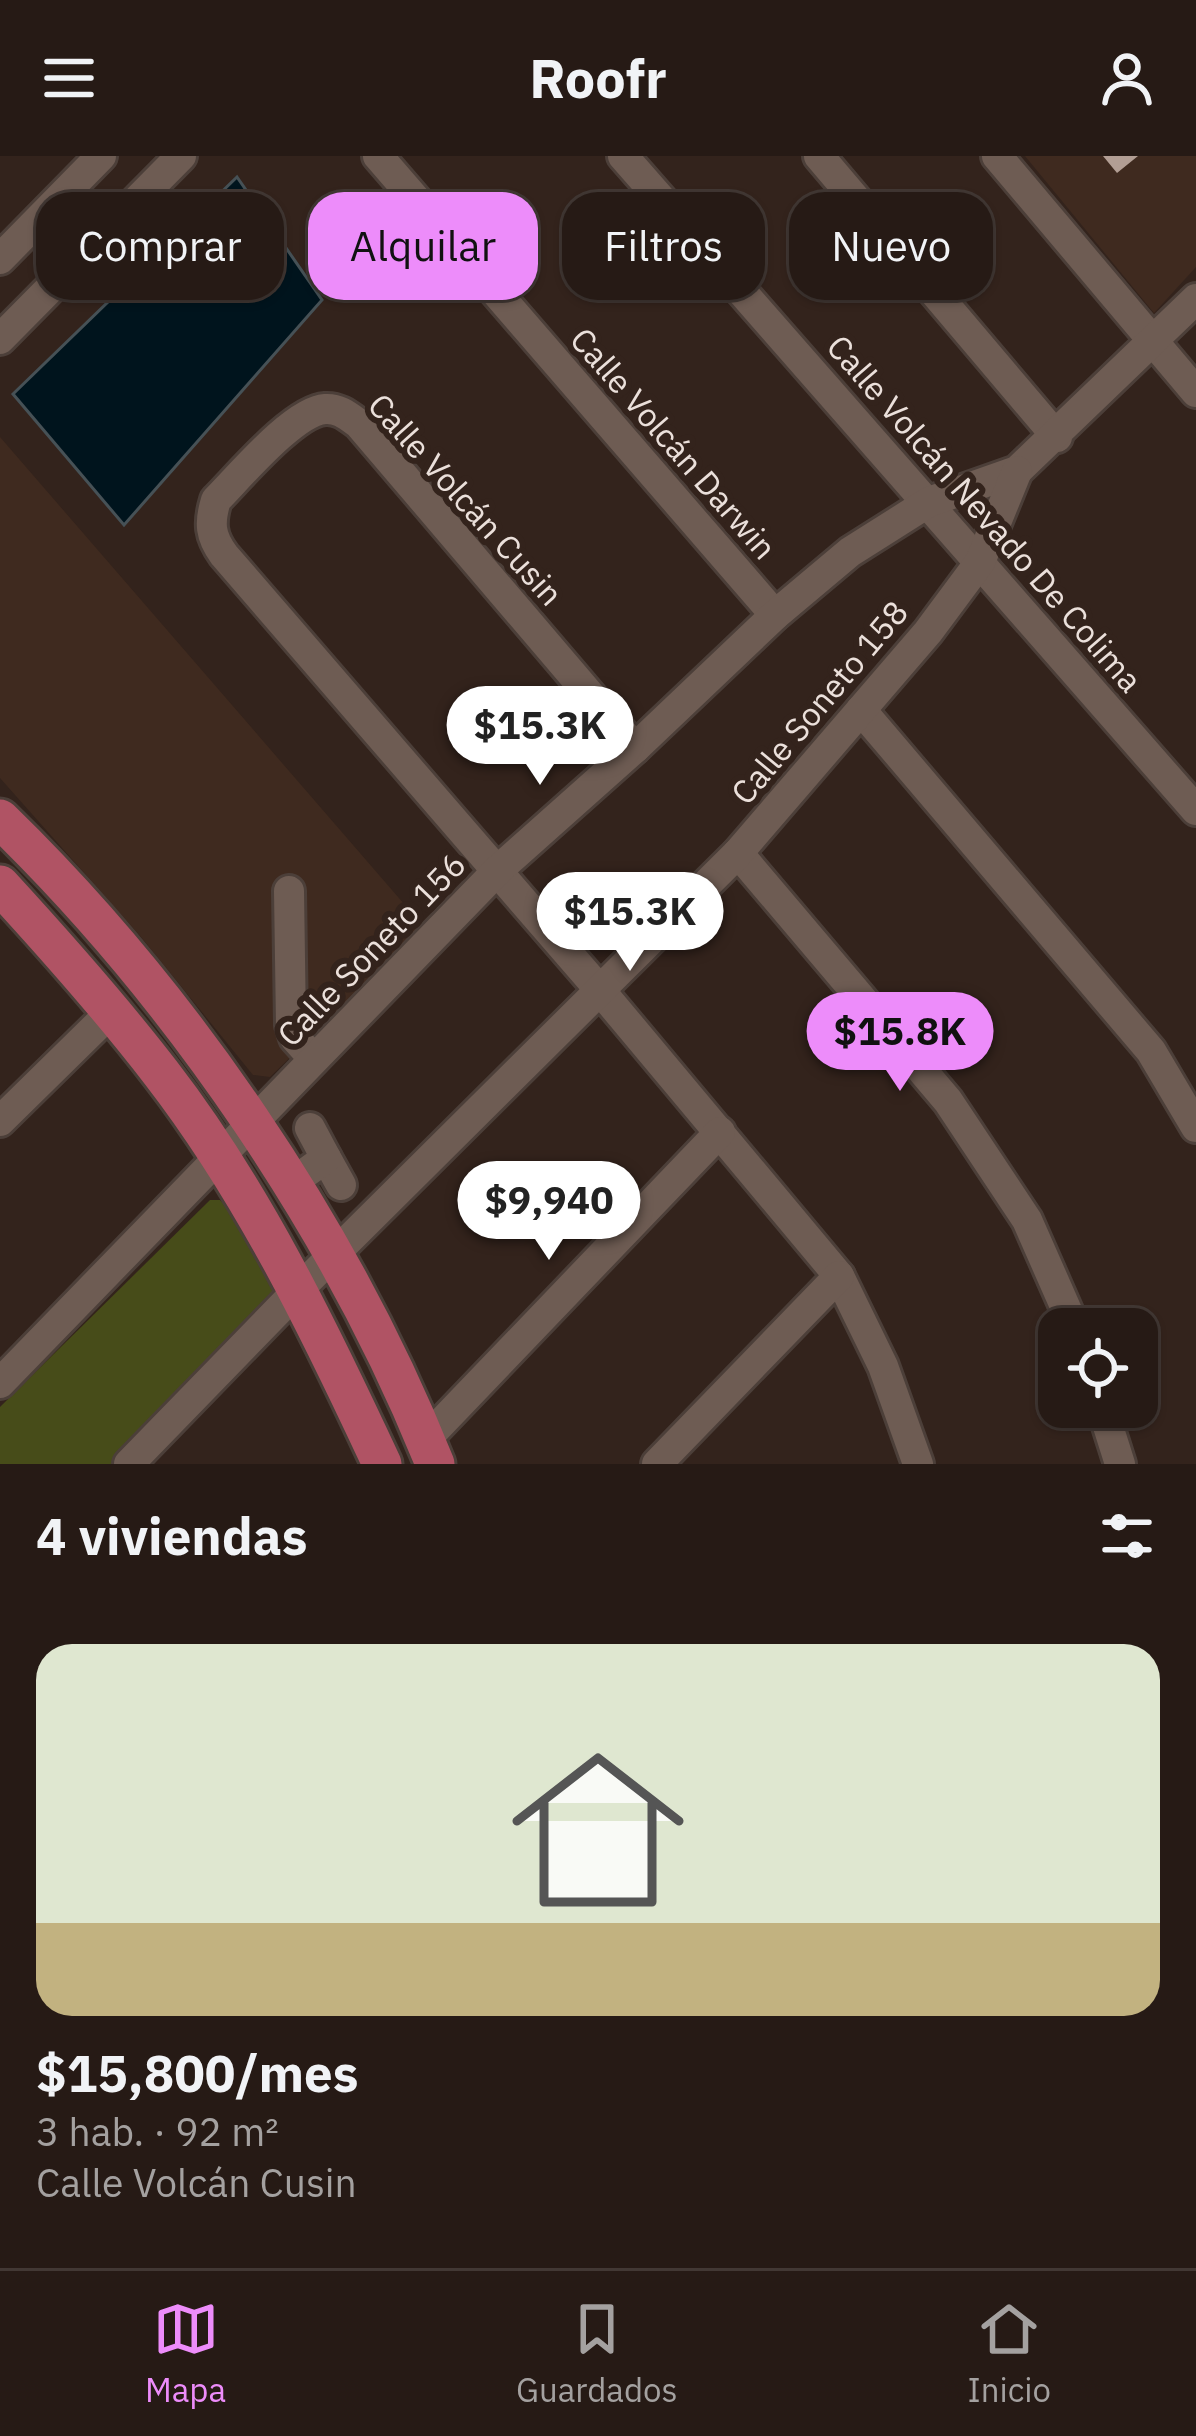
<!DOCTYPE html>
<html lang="es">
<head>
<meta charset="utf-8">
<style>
  body { margin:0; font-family:"IBM Plex Sans",sans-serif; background:#2e231e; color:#f1f3f6; height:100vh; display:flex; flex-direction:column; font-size:45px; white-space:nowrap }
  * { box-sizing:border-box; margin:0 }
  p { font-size:39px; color:#a4a1a0 }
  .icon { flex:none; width:66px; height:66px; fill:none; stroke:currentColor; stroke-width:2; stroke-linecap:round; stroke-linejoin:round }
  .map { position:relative; height:1308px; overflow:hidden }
  .sheet { display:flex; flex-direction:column; background:#261a15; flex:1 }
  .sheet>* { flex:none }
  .top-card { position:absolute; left:36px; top:36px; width:1125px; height:108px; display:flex; gap:24px }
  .controls { position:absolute; left:1038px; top:1152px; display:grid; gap:24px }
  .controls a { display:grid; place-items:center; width:120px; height:120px; border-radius:24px; background:#261a15; box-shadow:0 3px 9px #0004,0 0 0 3px #423834; font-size:60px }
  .price { position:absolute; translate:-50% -102px; padding:0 27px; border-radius:42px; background:#fff; color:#222; font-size:39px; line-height:78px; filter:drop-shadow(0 3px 6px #0008) }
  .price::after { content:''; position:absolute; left:50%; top:72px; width:36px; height:27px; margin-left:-18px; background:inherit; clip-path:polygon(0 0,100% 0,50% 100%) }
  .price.active { background:#ed8cfa; color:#111 }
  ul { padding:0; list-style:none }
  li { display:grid; align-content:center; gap:24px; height:636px; padding:0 36px }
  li+li { border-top:3px solid #423834 }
  li span { display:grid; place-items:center; height:372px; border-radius:36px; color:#555 }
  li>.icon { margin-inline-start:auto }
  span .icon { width:216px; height:216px; fill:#fffc; stroke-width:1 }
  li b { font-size:51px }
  h2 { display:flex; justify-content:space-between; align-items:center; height:144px; padding:0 36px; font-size:51px }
  .pill { padding:0 42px; border-radius:36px; background:#261a15; box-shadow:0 3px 9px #0004,0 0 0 3px #423834; font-size:42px; line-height:108px }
  .pill.active { background:#ed8cfa; color:#111 }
  header { display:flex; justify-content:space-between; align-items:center; height:156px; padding:0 36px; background:#261a15; font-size:54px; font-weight:700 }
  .dock { display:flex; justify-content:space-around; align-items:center; height:168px; border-top:3px solid #423834; background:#261a15; font-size:33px; color:#a4a1a0 }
  .dock a { display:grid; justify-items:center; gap:6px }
  .dock .active { color:#ed8cfa }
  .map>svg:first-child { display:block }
  .built { fill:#3f2a1f }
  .green { fill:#474c19 }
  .water { fill:#00141d; stroke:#465156; stroke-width:3 }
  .building { fill:#b29e94 }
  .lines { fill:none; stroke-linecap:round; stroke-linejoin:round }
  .minor-casing { stroke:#4c3f39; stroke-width:36 }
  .major-casing { stroke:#4c3f39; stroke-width:45 }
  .minor { stroke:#6e5c53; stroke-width:30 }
  .major { stroke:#b05364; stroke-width:39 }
  .labels { text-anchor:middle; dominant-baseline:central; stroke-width:12; stroke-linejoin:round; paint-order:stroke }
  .street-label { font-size:33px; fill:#ebe0db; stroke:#33231c }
</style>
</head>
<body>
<header><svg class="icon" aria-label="menu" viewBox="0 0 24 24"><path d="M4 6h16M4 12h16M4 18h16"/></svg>Roofr<svg class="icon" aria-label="person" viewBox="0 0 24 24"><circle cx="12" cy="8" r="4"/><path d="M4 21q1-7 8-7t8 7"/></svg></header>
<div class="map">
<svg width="1196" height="1308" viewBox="0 0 1196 1308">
  <rect width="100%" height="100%" fill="#33231c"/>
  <g class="built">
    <path d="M1025,0H1196V111L1154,157Z"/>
    <path d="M0,281L424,771L270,921L253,919L141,781L0,622Z"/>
  </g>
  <path class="green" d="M210,1044H220L227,1051L271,1122L274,1143L112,1308H0V1251Z"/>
  <path class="water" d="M237,21L322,144L124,369L13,238Z"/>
  <path class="building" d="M1103,0H1138L1117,17Z"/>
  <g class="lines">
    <g class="minor-casing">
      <g id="minor">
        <path d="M378,0L775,459"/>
        <path d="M623,0L1196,654"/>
        <path d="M819,0L1057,281"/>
        <path d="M997,0L1196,236"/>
        <path d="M0,103L101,0"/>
        <path d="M0,183L181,0"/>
        <path d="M861,554L1151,895L1196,971"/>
        <path d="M635,592L359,268C348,260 339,252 325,253C294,255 239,321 216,344C209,367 210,380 224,399L599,833L839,1120L883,1210L918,1308"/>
        <path d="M738,697L948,945L1027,1064L1075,1173"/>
        <path d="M289,735L291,869L295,882L313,902"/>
        <path d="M0,965L111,856"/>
        <path d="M326,1002L341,1029"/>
        <path d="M289,1029L326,1002L310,972"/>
        <path d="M0,1227L498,714L635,592L775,459L850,396L929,346L1017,315L1196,143"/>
        <path d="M1102,1251L1120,1308"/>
        <path d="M425,1284L720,976"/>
        <path d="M129,1308L298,1134L738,697L928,476L980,406L1017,315"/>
        <path d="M657,1308L839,1120"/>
      </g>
    </g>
    <g class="major-casing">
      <g id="major">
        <path d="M0,663C181,839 341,1073 435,1308"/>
        <path d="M0,729C56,790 111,852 161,917C253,1036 319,1173 382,1308"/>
      </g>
    </g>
    <use href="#minor" class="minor"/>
    <use href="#major" class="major"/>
  </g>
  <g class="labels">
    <g class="street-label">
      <text transform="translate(674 287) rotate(49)">Calle Volcán Darwin</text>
      <text transform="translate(466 343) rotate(48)">Calle Volcán Cusin</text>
      <text transform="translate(985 357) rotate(49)">Calle Volcán Nevado De Colima</text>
      <text transform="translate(819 546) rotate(-50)">Calle Soneto 158</text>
      <text transform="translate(371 793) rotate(-46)">Calle Soneto 156</text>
    </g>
  </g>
</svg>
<div class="controls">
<a><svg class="icon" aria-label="locate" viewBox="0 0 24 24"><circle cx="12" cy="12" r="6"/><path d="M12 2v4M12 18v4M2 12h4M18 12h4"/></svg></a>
</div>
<b class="price" style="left:540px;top:632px">$15.3K</b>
<b class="price" style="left:630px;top:818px">$15.3K</b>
<b class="price active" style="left:900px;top:938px">$15.8K</b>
<b class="price" style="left:549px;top:1107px">$9,940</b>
<div class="top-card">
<a class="pill">Comprar</a>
<a class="pill active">Alquilar</a>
<a class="pill">Filtros</a>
<a class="pill">Nuevo</a>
</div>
</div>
<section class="sheet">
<h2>4 viviendas<svg class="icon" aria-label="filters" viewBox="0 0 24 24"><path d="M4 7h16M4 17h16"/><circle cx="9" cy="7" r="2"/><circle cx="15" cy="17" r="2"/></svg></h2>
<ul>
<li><span style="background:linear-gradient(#dfe7d0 75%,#c2b280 0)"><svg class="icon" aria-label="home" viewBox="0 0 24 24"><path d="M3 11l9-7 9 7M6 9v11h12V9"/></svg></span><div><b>$15,800/mes</b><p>3 hab. · 92 m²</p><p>Calle Volcán Cusin</p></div></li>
</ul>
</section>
<nav class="dock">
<a class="active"><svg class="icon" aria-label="map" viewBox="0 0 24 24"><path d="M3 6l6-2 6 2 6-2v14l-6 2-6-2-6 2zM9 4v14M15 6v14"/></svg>Mapa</a>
<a><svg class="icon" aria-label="saved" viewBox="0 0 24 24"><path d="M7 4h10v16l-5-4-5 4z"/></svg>Guardados</a>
<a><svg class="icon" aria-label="home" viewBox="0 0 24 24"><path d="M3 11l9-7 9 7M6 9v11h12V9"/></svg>Inicio</a>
</nav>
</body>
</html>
